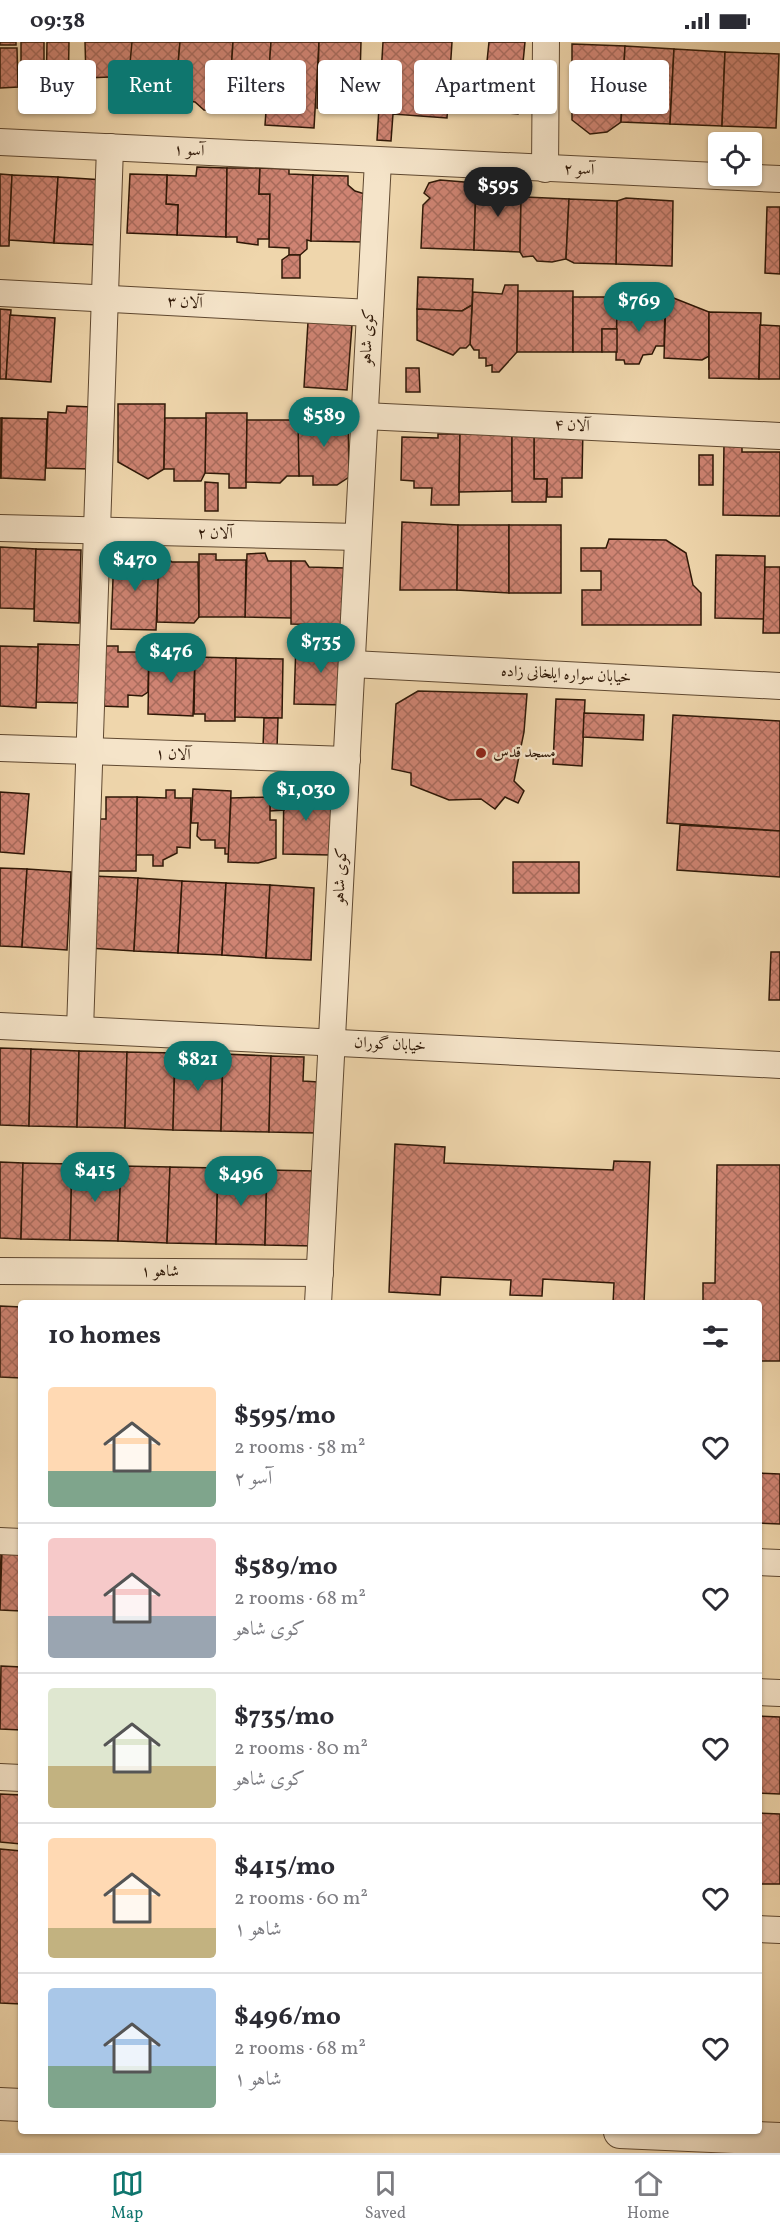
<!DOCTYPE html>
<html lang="en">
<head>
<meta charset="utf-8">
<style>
  body { margin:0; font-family:Vollkorn,Amiri,serif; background:#f7f7f7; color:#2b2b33; height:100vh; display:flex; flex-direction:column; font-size:22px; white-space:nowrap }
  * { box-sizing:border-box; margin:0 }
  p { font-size:20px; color:#7c7c81 }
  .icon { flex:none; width:33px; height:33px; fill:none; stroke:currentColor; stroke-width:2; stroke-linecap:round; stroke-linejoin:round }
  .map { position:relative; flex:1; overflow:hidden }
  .side { position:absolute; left:18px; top:1258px; width:744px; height:834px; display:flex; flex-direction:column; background:#fff; border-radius:6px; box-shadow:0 2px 4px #0004 }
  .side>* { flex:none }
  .top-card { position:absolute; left:18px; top:18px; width:744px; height:54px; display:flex; gap:12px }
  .fabs { position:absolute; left:708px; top:90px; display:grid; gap:12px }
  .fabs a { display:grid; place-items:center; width:54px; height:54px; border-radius:6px; background:#fff; box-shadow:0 2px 4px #0004; font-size:30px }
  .price { position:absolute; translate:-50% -51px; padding:0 14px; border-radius:21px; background:#0f766e; color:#fff; font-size:20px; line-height:39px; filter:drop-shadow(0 2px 3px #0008) }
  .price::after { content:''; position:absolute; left:50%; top:36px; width:18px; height:14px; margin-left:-9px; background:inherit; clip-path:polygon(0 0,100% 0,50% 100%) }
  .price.current { background:#222; color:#fff }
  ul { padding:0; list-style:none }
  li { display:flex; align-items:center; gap:18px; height:150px; padding:0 30px }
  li+li { border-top:2px solid #e1e1e2 }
  li span { display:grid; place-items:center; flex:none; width:168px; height:120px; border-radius:6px; color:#555 }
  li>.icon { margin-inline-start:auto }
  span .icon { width:72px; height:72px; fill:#fffc; stroke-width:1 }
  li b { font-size:26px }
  h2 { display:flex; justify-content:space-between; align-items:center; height:72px; padding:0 30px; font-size:26px }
  .pill { padding:0 21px; border-radius:6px; background:#fff; box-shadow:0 2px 4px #0004; font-size:21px; line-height:54px }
  .pill.current { background:#0f766e; color:#fff }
  .status { display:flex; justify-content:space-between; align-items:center; height:42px; padding:0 30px; background:#fff; direction:ltr }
  .status svg { height:16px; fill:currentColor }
  .dock { display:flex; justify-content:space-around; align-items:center; height:84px; border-top:2px solid #e1e1e2; background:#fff; font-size:16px; color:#7c7c81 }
  .dock a { display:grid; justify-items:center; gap:3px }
  .dock .current { color:#0f766e }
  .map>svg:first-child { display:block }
  .building { fill:url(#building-cross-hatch); stroke:#2f1807; stroke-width:1.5 }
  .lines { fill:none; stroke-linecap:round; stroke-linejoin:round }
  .minor-casing { stroke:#5f4830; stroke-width:28 }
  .tertiary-casing { stroke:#5f4830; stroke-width:34 }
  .minor { stroke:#f5e4c9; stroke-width:26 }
  .tertiary { stroke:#f5e4c9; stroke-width:32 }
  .poi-dot { fill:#8f2418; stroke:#f5e4c9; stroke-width:2 }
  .labels { text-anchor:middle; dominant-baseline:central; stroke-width:4.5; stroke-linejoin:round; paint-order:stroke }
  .street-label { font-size:16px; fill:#2f1807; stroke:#f5e4c9 }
  .poi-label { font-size:16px; fill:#2f1807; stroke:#f5e4c9; text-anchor:start }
</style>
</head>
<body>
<div class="status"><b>09:38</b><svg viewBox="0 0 49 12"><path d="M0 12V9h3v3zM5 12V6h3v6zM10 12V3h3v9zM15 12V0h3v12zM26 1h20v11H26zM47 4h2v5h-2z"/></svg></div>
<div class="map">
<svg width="780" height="2111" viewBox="0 0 780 2111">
  <defs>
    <pattern id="building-cross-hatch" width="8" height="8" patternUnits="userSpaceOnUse" patternTransform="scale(1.5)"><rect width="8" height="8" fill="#cf8473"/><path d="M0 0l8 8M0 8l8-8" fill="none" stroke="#a86b5c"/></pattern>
  </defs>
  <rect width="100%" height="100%" fill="#efd6ac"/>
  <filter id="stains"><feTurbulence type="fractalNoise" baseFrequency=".00333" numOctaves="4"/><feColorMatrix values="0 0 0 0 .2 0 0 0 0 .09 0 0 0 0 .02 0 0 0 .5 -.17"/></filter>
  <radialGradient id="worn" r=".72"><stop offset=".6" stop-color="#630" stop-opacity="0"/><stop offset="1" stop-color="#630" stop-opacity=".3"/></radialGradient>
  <g class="building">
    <rect x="0" y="0" width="16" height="3"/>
    <rect x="21" y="0" width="23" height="53"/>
    <path d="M47,0H69L68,53H46Z"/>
    <path d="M85,0H133L134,34L86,36Z"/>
    <path d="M132,0H180L175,57L127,53Z"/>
    <path d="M180,0H233L229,60L219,69L204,68L195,60L175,57Z"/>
    <path d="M233,0H271L267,62L229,60Z"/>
    <path d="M271,0H319L314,86L265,83Z"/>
    <path d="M319,0H361L359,68L317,66Z"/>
    <path d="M383,0H452L447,76L393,72L391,99L377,98Z"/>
    <path d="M489,0H525L518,72L482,68Z"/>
    <path d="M572,2L625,4L621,80L607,90L590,92L572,78Z"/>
    <path d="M625,4L674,7L670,82L621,80Z"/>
    <path d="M0,6H17L18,45L0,46Z"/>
    <path d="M674,7L725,10L722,84L670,82Z"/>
    <path d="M725,10L779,12L776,86L722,84Z"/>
    <path d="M197,125L227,126L226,195L177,193L178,163L166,162L167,133L196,134Z"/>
    <path d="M227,126H260L259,152H270L269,197H258V203L237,200V195H226Z"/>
    <path d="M260,126L289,127V132L313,133L311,199L307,198V207L300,213H289V206L269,205L270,152H259Z"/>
    <path d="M0,132L12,133L9,204H0Z"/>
    <path d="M130,132L167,133L166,162L178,163L177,193L127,191Z"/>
    <path d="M12,133L58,135L54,201L9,198Z"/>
    <path d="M313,133L348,134V143L355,149L365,152L364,200L311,199Z"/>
    <path d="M58,135L104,138L100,203L54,201Z"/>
    <path d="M440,138L476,141L474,208L421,206L423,163L430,156L424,151L429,141Z"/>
    <path d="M476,141H509L521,149L520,210L474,208Z"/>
    <path d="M525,155L569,157L566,217L552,220L537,219L533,214L523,215L520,210L521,158Z"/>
    <path d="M626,156L673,159L672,224L616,222L617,159Z"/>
    <path d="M569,157L617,159L616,222L574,221L566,217Z"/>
    <path d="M767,165H780V232L765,231Z"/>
    <path d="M289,213H300V236H282V218Z"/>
    <path d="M418,235L473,237L472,263L462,269L417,267Z"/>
    <path d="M505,243H518L517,310L499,330H492V323L486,324V316H479V308H474L470,302L473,250L502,252Z"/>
    <path d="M518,249H573V310H517Z"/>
    <path d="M666,253L709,270V328V314L702,318L664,316Z"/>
    <path d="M573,255H617V287H602V310H573Z"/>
    <path d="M472,263L470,302L466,306H460L453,313L417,298V267L462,269Z"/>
    <path d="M617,265L665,267L664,304H656L652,312L643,313L639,322H625L624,318H616Z"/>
    <path d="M0,267L11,268L6,337H0Z"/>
    <path d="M709,270L761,271L759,337L709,336Z"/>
    <path d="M10,273L55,276L51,340L6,337Z"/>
    <path d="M308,280L352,283L347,348L304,345Z"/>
    <path d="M760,283L780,284V337H759Z"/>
    <rect x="602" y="287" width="15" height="23"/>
    <path d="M406,326H419L420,350H406Z"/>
    <path d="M118,362H165L164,427L148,437L118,420Z"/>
    <path d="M67,364L93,365L91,427L46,426L48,370L66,371Z"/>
    <path d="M206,371H247L246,446H229V432L205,431Z"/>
    <path d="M348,372L349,435L337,443H313V434H299L296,373Z"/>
    <path d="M0,376H2L1,436H0Z"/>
    <path d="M2,376L47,377L45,438L1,436Z"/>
    <path d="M165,376H206L205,431L201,439H174V427H164Z"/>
    <path d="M247,378H298L299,434H287L280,441L246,440Z"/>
    <path d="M583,385L582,436H562V455H547V437H534V392Z"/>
    <path d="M438,392H460L459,463H431L432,446H414V439L401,438L402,395L438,396Z"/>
    <path d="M460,392H512V449L459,450Z"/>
    <path d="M512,392H534V437H547L546,460H512Z"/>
    <path d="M724,401L742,402V410H780V474L723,473Z"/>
    <rect x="699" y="413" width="14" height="30"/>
    <path d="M205,440L218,441V469H205Z"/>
    <path d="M402,480L458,483L457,548H400Z"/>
    <path d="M458,483H509V551L457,548Z"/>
    <rect x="509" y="483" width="52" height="68"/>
    <path d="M609,497L666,498L686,511L693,543L701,551V583H582V548H601V529H581V506H606Z"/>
    <path d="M0,505L36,507L34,567L0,566Z"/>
    <path d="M36,507L81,508L79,581L34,579Z"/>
    <path d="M158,511L172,520H198L199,575L194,581L157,580Z"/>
    <path d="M265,511L268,519H291L292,576L245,575L247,512Z"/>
    <path d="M114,512L159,513L156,588L111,587Z"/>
    <path d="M199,512H216V518H246L245,575H199Z"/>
    <path d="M716,513L765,514L764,577L715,576Z"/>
    <path d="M291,519H305L309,525L345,526L344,583L291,582Z"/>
    <path d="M765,525H780V591H763Z"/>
    <path d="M296,600L348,602L347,663L294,662Z"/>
    <path d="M38,602L83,603L81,661L36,660Z"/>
    <path d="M0,604L38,605L36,666L0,664Z"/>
    <path d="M102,604H118V610H149L148,650L142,654L128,653V665L101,664Z"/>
    <path d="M149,610L192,611L195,615L193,674L148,672Z"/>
    <path d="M195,615L236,616L235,679H205V672H194Z"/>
    <path d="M236,616L283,617L282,676L235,675Z"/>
    <path d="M418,649L527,652L524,690L514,739L524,749L518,761L505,755L495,767L481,757L449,758L411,743V731L392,727L396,662Z"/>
    <path d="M556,657L585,658L582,724L553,722Z"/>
    <path d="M584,671L644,673L643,698L583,695Z"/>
    <path d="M673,673L780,679V789L667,781Z"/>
    <path d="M264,676H278L277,707L263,706Z"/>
    <path d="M284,743H297L313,751L321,750L331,762L330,813L283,812Z"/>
    <path d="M193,747L231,749L229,812H225V806H215V798H201L197,794L198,781H191Z"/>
    <path d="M270,747H284V768L270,769Z"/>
    <path d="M166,748H175V756H191L190,806L177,805V811L163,818V824H153V813H136L137,755L166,756Z"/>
    <path d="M0,750L29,752L24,812L0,810Z"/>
    <path d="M106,755H137L136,829H93V777H106Z"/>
    <path d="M270,755V778H276V816L258,821L228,820L231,756Z"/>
    <path d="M680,783L780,789V835L677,828Z"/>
    <rect x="513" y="820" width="66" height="31"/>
    <path d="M0,826L27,827L22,905L0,904Z"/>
    <path d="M27,827L71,830L67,908L22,905Z"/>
    <path d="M93,834L138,836L134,909L89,906Z"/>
    <path d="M138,836L182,839L178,911L134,909Z"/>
    <path d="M182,839L226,841L222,913L178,911Z"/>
    <path d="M226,841L270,843L266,916L222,913Z"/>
    <path d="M270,843L314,846L311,918L266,916Z"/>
    <path d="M771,910H780V958H769Z"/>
    <path d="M0,1006L31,1007L29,1084L0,1083Z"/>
    <path d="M31,1007L79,1009L77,1085L29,1084Z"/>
    <path d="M79,1009L127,1010L125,1086L77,1085Z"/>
    <path d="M127,1010L175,1011L173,1088L125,1086Z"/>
    <path d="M175,1011L223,1012L221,1089L173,1088Z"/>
    <path d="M223,1012L271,1014L269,1090L221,1089Z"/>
    <path d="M271,1014L304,1015L303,1039L318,1040L317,1091L269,1090Z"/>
    <path d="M395,1102L445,1105L444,1121L613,1128L614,1119L650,1120L644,1262H613L614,1241L543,1237L542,1254L510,1253L511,1238L441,1235L440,1253L389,1250Z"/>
    <path d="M0,1120L23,1121L21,1197L0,1196Z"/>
    <path d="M23,1121L72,1122L70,1198L21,1197Z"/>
    <path d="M72,1122L121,1124L118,1199L70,1198Z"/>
    <path d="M717,1123H780V1319H759V1262H703V1241H715Z"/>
    <path d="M121,1124L170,1125L167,1201L118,1199Z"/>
    <path d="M170,1125L218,1126L216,1202L167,1201Z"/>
    <path d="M218,1126L267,1128L265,1203L216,1202Z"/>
    <path d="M267,1128L315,1129L314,1204L265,1203Z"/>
    <path d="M0,1264L21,1265V1336L0,1335Z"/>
    <path d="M759,1431L780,1432V1482L759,1481Z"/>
    <path d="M0,1508H2L0,1558Z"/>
    <path d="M2,1508L21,1509V1569L0,1568Z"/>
    <path d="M1,1624L21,1625V1688L0,1687Z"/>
    <path d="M759,1674L780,1675V1752L759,1751Z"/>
    <path d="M0,1752L21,1753V1802L0,1800Z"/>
    <path d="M759,1771L780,1772V1842H759Z"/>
    <path d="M0,1807L21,1809V1962L0,1961Z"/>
  </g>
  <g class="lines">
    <g class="minor-casing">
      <g id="minor">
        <path d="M0,100L780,137"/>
        <path d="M545,127L546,0"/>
        <path d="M0,251L370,271"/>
        <path d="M364,374L780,394"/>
        <path d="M0,486L358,495"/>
        <path d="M352,622L780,644"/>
        <path d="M0,706L347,718"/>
        <path d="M0,984L780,1023"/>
        <path d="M80,988L110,105"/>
        <path d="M0,1229L320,1231"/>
        <path d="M318,1262L378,119"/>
        <path d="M0,1499L21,1500"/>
        <path d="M759,1520L780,1521"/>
        <path d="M759,1650L780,1651"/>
        <path d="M0,1735L21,1736"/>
        <path d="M759,1887L780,1888"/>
      </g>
    </g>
    <g class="tertiary-casing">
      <g id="tertiary">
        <path d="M0,2062L21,2063"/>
        <path d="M620,2090L780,2097"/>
      </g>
    </g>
    <use href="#minor" class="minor"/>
    <use href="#tertiary" class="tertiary"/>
  </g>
  <circle class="poi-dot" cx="481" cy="711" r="6"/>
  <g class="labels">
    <g class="street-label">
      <text transform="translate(189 109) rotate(3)">آسو ۱</text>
      <text transform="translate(579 128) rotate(2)">آسو ۲</text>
      <text transform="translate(185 261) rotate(3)">آلان ۳</text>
      <text transform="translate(368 295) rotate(-87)">کوی شاهو</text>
      <text transform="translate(572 384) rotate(3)">آلان ۴</text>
      <text transform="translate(215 492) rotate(1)">آلان ۲</text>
      <text transform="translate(566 633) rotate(3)">خیابان سواره ایلخانی زاده</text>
      <text transform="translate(173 713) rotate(2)">آلان ۱</text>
      <text transform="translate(341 834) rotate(-87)">کوی شاهو</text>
      <text transform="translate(390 1003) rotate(3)">خیابان گوران</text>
      <text x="160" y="1230">شاهو ۱</text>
    </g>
    <g class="poi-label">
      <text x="493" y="711">مسجد قدس</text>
    </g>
  </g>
  <rect width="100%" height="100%" filter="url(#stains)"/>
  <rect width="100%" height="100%" fill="url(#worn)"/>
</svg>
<div class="fabs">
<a><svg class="icon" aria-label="locate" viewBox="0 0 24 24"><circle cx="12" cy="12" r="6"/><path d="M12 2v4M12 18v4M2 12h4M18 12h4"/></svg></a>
</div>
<b class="price current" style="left:498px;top:176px">$595</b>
<b class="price" style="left:639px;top:291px">$769</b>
<b class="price" style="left:324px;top:406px">$589</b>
<b class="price" style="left:135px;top:550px">$470</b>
<b class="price" style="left:321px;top:632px">$735</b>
<b class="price" style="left:171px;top:642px">$476</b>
<b class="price" style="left:306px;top:780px">$1,030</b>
<b class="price" style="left:198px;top:1050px">$821</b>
<b class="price" style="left:95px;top:1161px">$415</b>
<b class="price" style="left:241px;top:1165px">$496</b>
<div class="top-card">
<a class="pill">Buy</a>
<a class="pill current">Rent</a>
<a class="pill">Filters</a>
<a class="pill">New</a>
<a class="pill">Apartment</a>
<a class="pill">House</a>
</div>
<section class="side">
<h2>10 homes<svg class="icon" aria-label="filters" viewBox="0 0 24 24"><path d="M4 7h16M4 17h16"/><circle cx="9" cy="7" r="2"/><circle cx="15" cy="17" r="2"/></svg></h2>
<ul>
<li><span style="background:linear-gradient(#ffd9b3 70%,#7fa58c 0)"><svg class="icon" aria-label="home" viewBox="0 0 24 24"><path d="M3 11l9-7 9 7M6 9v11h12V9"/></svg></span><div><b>$595/mo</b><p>2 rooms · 58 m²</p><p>آسو ۲</p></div><svg class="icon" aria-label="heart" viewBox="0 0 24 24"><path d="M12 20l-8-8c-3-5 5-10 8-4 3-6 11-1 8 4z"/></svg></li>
<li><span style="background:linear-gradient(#f6c9c9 65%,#9aa5b1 0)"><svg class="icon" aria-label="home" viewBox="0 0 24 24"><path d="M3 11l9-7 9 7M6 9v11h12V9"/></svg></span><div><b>$589/mo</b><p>2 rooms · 68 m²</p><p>کوی شاهو</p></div><svg class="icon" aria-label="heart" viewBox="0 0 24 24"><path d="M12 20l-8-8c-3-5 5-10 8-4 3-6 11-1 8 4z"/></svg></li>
<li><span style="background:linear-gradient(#dfe7d0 65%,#c2b280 0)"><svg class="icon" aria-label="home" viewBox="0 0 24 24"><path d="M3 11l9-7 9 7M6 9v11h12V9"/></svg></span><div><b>$735/mo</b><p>2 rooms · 80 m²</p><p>کوی شاهو</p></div><svg class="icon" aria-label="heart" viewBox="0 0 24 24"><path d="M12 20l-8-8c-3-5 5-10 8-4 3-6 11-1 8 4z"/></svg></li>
<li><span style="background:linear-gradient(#ffd9b3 75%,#c2b280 0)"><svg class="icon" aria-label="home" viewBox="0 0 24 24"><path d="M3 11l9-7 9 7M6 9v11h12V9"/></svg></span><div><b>$415/mo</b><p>2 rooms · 60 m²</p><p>شاهو ۱</p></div><svg class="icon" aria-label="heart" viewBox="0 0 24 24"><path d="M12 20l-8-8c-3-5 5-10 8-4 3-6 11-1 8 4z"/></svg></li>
<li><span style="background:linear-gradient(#a9c7e8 65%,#7fa58c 0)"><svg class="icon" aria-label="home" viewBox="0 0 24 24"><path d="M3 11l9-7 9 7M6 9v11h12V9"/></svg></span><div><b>$496/mo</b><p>2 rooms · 68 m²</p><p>شاهو ۱</p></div><svg class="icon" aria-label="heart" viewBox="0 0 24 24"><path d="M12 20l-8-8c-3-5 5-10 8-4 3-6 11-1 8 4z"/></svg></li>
</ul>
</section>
</div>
<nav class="dock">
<a class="current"><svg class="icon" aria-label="map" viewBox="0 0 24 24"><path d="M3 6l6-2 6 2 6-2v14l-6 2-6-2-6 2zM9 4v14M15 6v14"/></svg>Map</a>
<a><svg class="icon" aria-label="saved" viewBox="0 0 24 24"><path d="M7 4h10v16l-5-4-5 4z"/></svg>Saved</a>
<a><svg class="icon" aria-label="home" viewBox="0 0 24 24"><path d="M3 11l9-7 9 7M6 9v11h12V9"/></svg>Home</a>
</nav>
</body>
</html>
